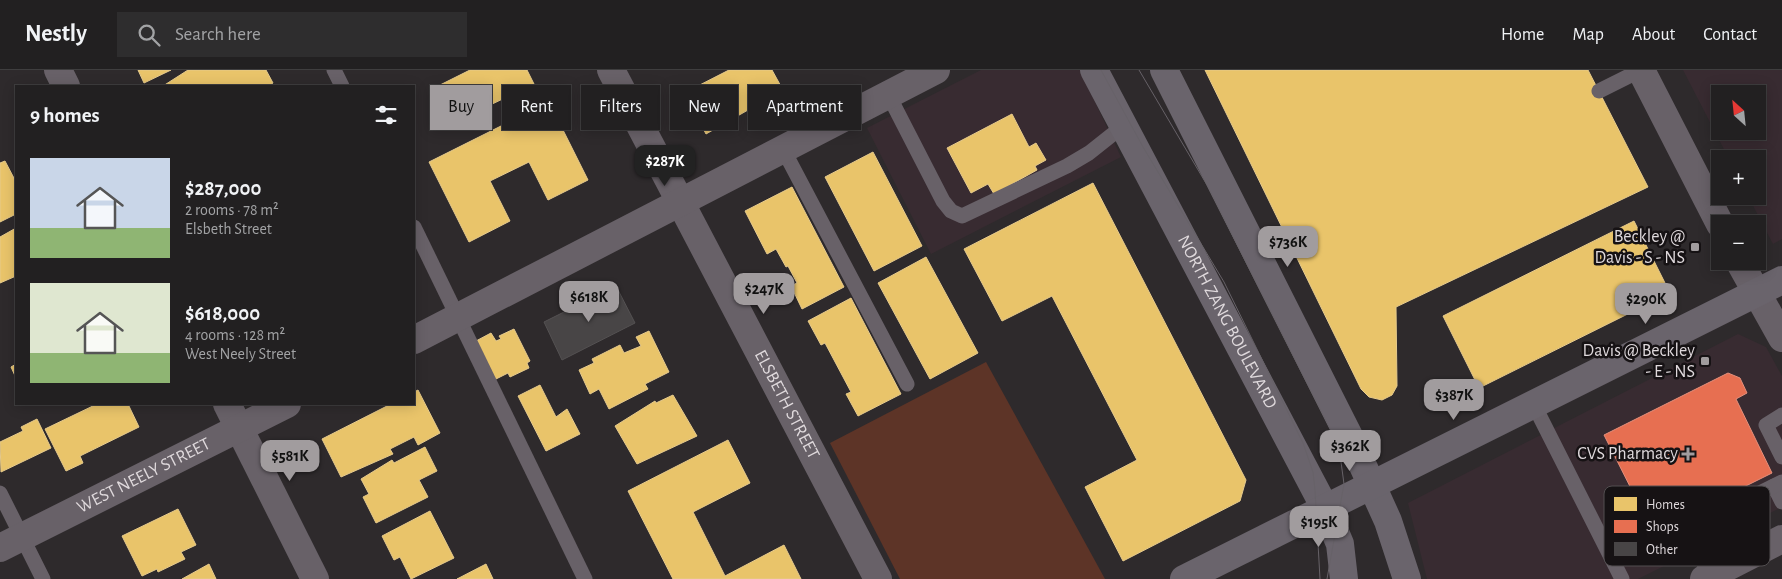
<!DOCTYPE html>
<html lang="en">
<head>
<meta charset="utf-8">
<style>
  body { margin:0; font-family:"Alegreya Sans",sans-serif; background:#2e2d2e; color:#f1f3f6; height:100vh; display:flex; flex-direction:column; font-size:19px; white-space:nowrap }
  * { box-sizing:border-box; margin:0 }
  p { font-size:16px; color:#a2a3a5 }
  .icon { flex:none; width:28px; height:28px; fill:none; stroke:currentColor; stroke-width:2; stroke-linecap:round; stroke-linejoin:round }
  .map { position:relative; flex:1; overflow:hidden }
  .panel { position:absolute; left:15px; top:15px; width:400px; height:320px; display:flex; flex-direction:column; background:#222021; border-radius:0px; box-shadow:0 2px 12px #0003,0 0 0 1px #3f3e3f }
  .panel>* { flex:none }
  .top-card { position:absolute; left:430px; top:15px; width:475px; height:45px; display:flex; gap:10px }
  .needle { width:32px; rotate:333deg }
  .tools { position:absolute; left:1711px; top:15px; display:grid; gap:10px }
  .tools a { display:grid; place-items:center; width:55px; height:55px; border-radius:0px; background:#222021; box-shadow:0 2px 12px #0003,0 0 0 1px #3f3e3f; font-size:25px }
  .price { position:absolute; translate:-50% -42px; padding:0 11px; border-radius:10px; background:#a19c9e; color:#111; font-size:16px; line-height:32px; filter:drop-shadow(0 1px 2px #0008) }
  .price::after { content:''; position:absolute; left:50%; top:30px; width:15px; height:11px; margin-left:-8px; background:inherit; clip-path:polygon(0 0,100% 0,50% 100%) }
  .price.active { background:#222; color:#fff }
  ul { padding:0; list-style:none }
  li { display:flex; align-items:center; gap:15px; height:125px; padding:0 15px }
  li span { display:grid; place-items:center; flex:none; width:140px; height:100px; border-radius:0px; color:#555 }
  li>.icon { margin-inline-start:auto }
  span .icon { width:60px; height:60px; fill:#fffc; stroke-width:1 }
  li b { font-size:21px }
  h2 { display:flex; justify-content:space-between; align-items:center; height:60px; padding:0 15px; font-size:21px }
  .tag { padding:0 18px; border-radius:0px; background:#222021; box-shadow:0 2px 12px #0003,0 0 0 1px #3f3e3f; font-size:18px; line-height:45px }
  .tag.active { background:#a19c9e; color:#111 }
  header { display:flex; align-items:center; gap:30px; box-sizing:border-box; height:70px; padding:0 25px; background:#222021; border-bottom:1px solid #3f3e3f }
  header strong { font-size:24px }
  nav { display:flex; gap:28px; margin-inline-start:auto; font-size:18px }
  .search { width:350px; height:45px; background:#2e2d2e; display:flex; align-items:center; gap:12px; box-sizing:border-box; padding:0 18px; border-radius:0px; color:#a2a3a5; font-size:19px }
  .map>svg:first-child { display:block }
  .built { fill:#382b31; fill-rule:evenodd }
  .green { fill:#5d3427 }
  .homes { fill:#e9c46a; stroke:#e6ca8c }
  .shops { fill:#e76f51; stroke:#e58f7b }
  .building { fill:#484546; stroke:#545152 }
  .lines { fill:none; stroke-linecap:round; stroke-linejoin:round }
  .service { stroke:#686168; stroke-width:15 }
  .minor { stroke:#686168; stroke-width:28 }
  .tertiary { stroke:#686168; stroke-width:28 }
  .secondary { stroke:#6a646c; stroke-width:28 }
  .tram { stroke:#676268; stroke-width:1 }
  .poi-dot { fill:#a19c9e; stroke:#161214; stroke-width:2 }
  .labels { text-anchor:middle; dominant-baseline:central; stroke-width:5; stroke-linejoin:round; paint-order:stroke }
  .poi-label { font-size:18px; fill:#dfd9dc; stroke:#161214; text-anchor:end }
  .street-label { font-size:18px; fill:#dfd9dc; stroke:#161214 }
  .key { fill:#161214; stroke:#524e50; stroke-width:1 }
  .key-label { font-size:14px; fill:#dfd9dc }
</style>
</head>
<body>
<header>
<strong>Nestly</strong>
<div class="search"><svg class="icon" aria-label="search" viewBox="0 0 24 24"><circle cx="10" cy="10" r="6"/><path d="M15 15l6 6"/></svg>Search here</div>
<nav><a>Home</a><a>Map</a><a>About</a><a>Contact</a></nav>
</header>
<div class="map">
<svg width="1782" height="509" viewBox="0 0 1782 509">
  <rect width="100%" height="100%" fill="#2e2a2c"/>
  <g class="built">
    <path d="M981,0H1080L1121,87L931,184L867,58Z"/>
    <path d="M1683,0H1782V169L1773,174L1748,126H1758V89H1729ZM1720,24H1758V61H1720Z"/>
    <path d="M1738,264L1766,277L1782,306V437L1638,509H1427L1408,433Z"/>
  </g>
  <path class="green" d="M986,292L1105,509H900L830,373Z"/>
  <g class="homes">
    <path d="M138,0H171L144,13Z"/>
    <path d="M188,0H266L273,13L268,16H163Z"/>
    <path d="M470,0H527L534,14L488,36L478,15L464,21L472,37L445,51L430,20Z"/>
    <path d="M729,0H772L783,20L706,64L695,43L697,42L688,21Z"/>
    <path d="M1205,0H1588L1648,117L1396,237L1397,316L1392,325L1382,330L1369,327L1361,319Z"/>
    <path d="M549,32L588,110L548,130L529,92L490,111L510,151L469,172L429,92Z"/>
    <path d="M1012,44L1029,77L1036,73L1046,90L1035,96L1037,100L994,124L988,114L971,123L947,78Z"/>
    <path d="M873,82L922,176L874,201L825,107Z"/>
    <path d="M5,91L16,112V144L0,152V93Z"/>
    <path d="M1093,113L1246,410L1240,431L1123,491L1085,417L1137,390L1052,226L1002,251L964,179Z"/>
    <path d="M792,117L844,217L802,239L791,216L797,213L788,196L786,197L776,179L767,184L745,141Z"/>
    <path d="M1634,151L1670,223L1479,318L1443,246Z"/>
    <path d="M16,158V206L0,213V167Z"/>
    <path d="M926,187L978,283L930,309L878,213Z"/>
    <path d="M851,228L901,324L858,346L846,324L851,322L825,273L821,275L808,251Z"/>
    <path d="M514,259L530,291L527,293L529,298L510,307L508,303L494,310L476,271L491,263L496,271L501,269L499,266Z"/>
    <path d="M649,261L669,302L645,314L648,319L609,339L599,319L590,324L579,300L594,293L592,289L620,275L624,283L641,276L636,267Z"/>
    <path d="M16,294V308L11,297Z"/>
    <path d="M540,315L556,347L567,339L580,364L546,381L518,326Z"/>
    <path d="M418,320L440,363L418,375L414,367L390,379L393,384L341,407L322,369L391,334H414V322Z"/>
    <path d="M673,325L697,366L637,394L615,356L655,331L656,333Z"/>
    <path d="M97,334H128L139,357L80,386L83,393L66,401L45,359Z"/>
    <path d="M37,349L51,378L1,402L0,372L23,361L21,357Z"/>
    <path d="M728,370L750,413L693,442L725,506L784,475L801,509H673L628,421Z"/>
    <path d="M425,377L437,401L419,410L428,427L376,453L363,427L369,424L361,409L392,390L394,393Z"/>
    <path d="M178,439L196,475L181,482L185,489L158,502L157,499L142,506L122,466Z"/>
    <path d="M430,441L454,488L411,509L400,487L394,490L382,466Z"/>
    <path d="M209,494L216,509H182Z"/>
    <path d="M486,494L493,509H457Z"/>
  </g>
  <path class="shops" d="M1728,303L1740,308L1747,323L1736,329L1772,403L1653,462L1604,365Z"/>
  <path class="building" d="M616,216L635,253L562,290L544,252Z"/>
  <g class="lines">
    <g class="service">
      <path d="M334,0L342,16"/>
      <path d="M1599,21L1641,0"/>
      <path d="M888,24L943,131L951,141L962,146L1067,96L1089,83L1123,56"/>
      <path d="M783,79L907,314"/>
      <path d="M414,157L585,509"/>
      <path d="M1534,335L1622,509"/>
      <path d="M1782,345L1766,355L1782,387"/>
      <path d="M1774,416L1782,432"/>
      <path d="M0,423L43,509"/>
      <path d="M1710,506L1687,459L1782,412"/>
    </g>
    <g class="minor">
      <path d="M58,0L66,16"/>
      <path id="s1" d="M611,0L878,509"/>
      <path d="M414,270L936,0"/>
      <path d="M227,334L315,509"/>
      <path id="s2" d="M0,478L287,334"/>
      <path d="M1704,509L1782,469"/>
    </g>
    <g class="tertiary">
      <path d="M1641,0L1720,154"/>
      <path d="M1739,191L1782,268"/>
    </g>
    <g class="secondary">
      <path id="s3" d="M1094,0L1325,438L1340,474L1344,509"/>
      <path d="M1164,0L1354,376L1388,451L1407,509"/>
      <path d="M1184,509L1782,210"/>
    </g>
    <g class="tram">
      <path d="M1101,0L1143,77L1224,212L1303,373L1313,402L1315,420L1320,509"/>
      <path d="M1139,0L1207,115L1339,377L1344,414L1327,509"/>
    </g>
  </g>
  <g class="poi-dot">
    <rect x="1690" y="172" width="10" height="10" rx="2.5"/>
    <rect x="1700" y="286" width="10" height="10" rx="2.5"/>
    <path d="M1685.5 376.5h5v5h5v5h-5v5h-5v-5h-5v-5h5z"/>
  </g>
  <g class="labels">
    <g class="poi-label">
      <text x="1685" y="167">Beckley @<tspan x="1685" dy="21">Davis - S - NS</tspan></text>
      <text x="1695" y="281">Davis @ Beckley<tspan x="1695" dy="21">- E - NS</tspan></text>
      <text x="1678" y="384">CVS Pharmacy</text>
    </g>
    <g class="street-label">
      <text stroke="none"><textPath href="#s3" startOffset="285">NORTH ZANG BOULEVARD</textPath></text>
      <text stroke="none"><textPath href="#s1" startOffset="378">ELSBETH STREET</textPath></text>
      <text stroke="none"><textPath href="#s2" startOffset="161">WEST NEELY STREET</textPath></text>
    </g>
  </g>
  <rect x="1604" y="416" width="166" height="80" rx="8" class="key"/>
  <rect x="1614" y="427" width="23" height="14" fill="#e9c46a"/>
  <rect x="1614" y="450" width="23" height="13" fill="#e76f51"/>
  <rect x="1614" y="472" width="23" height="14" fill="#484546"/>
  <g class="key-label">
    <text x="1646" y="439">Homes</text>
    <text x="1646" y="461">Shops</text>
    <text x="1646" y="484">Other</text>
  </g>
</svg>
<div class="tools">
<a><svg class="needle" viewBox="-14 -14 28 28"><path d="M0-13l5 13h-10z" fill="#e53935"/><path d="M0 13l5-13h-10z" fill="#a2a3a5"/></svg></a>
<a>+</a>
<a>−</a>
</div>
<b class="price active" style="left:665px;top:117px">$287K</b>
<b class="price" style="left:1288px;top:198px">$736K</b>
<b class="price" style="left:764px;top:245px">$247K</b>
<b class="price" style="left:589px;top:253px">$618K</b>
<b class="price" style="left:1646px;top:255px">$290K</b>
<b class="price" style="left:1454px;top:351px">$387K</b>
<b class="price" style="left:1350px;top:402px">$362K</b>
<b class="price" style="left:290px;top:412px">$581K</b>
<b class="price" style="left:1319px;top:478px">$195K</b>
<div class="top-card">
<a class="tag active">Buy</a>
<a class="tag">Rent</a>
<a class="tag">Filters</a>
<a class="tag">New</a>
<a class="tag">Apartment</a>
</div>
<section class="panel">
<h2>9 homes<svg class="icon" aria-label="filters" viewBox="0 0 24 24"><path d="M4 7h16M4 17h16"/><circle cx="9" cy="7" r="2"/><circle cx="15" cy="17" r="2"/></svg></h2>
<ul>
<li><span style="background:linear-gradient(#c9d6e8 70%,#8fb573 0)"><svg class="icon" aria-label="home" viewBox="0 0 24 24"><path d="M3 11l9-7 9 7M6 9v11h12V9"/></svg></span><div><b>$287,000</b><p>2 rooms · 78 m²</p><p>Elsbeth Street</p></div></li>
<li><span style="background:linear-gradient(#dfe7d0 70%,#8fb573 0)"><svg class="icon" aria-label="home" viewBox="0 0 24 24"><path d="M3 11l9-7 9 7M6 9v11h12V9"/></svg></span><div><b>$618,000</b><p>4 rooms · 128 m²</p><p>West Neely Street</p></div></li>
</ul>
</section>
</div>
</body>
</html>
